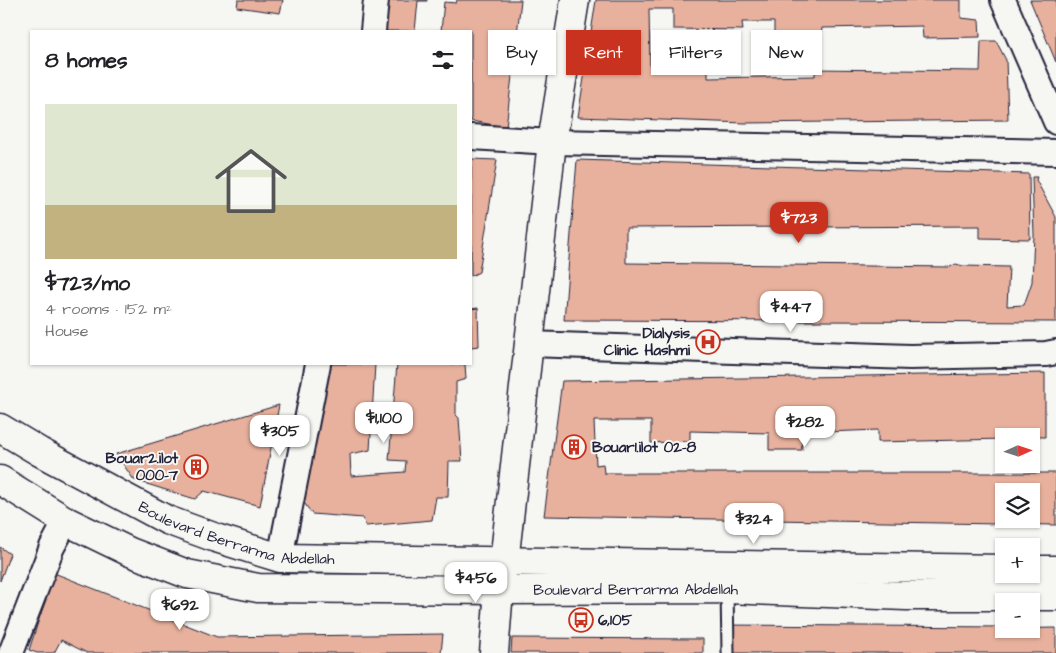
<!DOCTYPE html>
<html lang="en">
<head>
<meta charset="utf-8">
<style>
  body { margin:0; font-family:"Architects Daughter",sans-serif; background:#f6f6f6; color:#202124; height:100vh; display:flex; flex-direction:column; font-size:19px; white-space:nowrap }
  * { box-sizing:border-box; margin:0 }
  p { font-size:16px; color:#757577 }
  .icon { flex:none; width:28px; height:28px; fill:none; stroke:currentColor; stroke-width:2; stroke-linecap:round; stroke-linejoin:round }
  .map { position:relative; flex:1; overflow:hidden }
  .drawer { position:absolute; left:30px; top:30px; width:442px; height:335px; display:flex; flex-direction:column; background:#fff; border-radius:0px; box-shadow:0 1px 4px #0004 }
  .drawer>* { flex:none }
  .banner { position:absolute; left:488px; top:30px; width:475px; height:45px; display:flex; gap:10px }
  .needle { width:32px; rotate:87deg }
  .buttons { position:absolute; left:995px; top:428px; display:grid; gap:10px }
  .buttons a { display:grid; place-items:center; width:45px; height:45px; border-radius:0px; background:#fff; box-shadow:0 1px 4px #0004; font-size:25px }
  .price { position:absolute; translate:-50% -42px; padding:0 11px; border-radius:10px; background:#fff; color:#222; font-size:16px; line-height:32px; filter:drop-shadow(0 1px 2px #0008) }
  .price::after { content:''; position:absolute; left:50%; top:30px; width:15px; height:11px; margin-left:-8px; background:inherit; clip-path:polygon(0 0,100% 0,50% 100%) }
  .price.current { background:#c8321e; color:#fff }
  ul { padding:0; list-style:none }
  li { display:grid; align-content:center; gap:10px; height:265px; padding:0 15px }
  li span { display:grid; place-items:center; height:155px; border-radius:0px; color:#555 }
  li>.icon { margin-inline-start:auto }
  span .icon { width:90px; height:90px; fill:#fffc; stroke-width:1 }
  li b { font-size:21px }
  h2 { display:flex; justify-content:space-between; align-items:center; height:60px; padding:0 15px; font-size:21px }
  .pill { padding:0 18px; border-radius:0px; background:#fff; box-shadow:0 1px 4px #0004; font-size:18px; line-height:45px }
  .pill.current { background:#c8321e; color:#fff }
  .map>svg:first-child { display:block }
  .building { fill:#e8b19d; stroke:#22223b; fill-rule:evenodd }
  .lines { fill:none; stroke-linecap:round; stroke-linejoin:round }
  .lane-casing { stroke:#22223b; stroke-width:15 }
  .street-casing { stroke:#22223b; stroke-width:28 }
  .secondary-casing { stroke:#22223b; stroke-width:31 }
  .lane { stroke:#f6f6f2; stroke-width:11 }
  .street { stroke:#f6f6f2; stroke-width:24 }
  .secondary { stroke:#f6f6f2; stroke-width:28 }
  .labels { text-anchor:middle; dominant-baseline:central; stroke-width:4; stroke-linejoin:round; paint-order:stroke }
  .poi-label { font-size:15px; font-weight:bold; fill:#22223b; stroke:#f6f6f2; text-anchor:end }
  .street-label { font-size:15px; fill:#22223b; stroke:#f6f6f2 }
</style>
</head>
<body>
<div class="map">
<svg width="1056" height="653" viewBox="0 0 1056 653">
  <rect width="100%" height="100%" fill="#f6f6f2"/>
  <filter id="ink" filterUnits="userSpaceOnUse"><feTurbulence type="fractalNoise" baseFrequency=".02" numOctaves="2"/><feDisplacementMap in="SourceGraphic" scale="10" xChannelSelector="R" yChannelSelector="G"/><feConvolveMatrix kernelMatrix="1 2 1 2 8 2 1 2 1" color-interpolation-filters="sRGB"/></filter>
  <g filter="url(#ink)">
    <g class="building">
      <path d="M238,0H283L280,13L237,7Z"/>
      <path d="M379,0H427V1H418L415,31H375Z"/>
      <path d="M457,0H521L506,127L471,121V31H441L444,2L456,3Z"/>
      <path d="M596,0H961V18L979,20L980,37L923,38L922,26L822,28L820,44L774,47V22H742L743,30L673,29V9H649L650,66H708V78L815,76V69L980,71L981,41H996L1006,60L1008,120L745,123L578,117Z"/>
      <path d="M1030,0H1056V62Z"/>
      <path d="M471,159L497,160L479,272L471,276Z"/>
      <path d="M577,160L1029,174L1030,239L980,238V226L626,228V263L950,267L956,264L963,266L1009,267L1007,306L1024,305L1032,282L1034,235L1032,177H1037L1036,180L1056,217V322L564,320Z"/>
      <path d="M478,308L479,346L471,347V309Z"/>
      <path d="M325,364H375L370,450L350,454L351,476L405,472L406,461L389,460L397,364H465L466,379L456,382V415L459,418L462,461H449L448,497H436L432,520L366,526L363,518L312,514L300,497Z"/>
      <path d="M1045,373V437L1004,436V439L878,442V430L801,433L802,450H769V433L690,431V441L651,443V421H594L596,465L603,464L604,473H1056V525L544,516L562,381ZM1004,491H1031V519H1004Z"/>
      <path d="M279,405L260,506L204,491L195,499L134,480L116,454Z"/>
      <path d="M0,547L10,554L0,581Z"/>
      <path d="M54,573L217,637L443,634L441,653H87L61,640L54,653H37L29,650Z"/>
      <path d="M727,625L1004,627V629L1056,628V653H728Z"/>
      <path d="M512,638L703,639V653H511Z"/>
    </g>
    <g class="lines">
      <g class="lane-casing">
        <path id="lane" d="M727,589L728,653"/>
      </g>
      <g class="street-casing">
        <g id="street">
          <path d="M1003,0L1056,122"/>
          <path d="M373,31L376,0"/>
          <path d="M471,137L552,142L1056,152"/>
          <path d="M529,344L910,357L1046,354L1056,352"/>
          <path d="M280,558L318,364"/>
          <path d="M11,653L52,547L66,521"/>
        </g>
      </g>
      <g class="secondary-casing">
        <g id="secondary">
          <path id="s1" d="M0,428L40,452L167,520L216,538L280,558L1004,569"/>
          <path id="s2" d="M0,480L66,521L130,552L187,574L258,588L499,590L727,589L906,596H1056"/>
          <path d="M1031,570H1056"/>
          <path d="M494,653L499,590L504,562L552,142L575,0"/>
        </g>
      </g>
      <use href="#lane" class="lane"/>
      <use href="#street" class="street"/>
      <use href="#secondary" class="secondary"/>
    </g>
  </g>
  <defs>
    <g id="hospital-ring" transform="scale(1.25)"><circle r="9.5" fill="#f6f6f2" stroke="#c8321e" stroke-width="1.5"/><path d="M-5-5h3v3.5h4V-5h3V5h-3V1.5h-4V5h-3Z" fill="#c8321e"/></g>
    <g id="building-ring" transform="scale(1.25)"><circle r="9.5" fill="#f6f6f2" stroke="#c8321e" stroke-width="1.5"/><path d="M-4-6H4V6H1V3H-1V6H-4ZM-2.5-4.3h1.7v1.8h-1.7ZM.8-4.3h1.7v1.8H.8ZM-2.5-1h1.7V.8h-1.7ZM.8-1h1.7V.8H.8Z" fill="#c8321e"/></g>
    <g id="bus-ring" transform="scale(1.25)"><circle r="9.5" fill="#f6f6f2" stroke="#c8321e" stroke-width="1.5"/><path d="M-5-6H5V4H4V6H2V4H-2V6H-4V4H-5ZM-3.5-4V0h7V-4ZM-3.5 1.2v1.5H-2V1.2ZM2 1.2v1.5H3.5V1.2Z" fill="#c8321e"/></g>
  </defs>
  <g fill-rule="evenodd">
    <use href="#hospital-ring" x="708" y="342"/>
    <use href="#building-ring" x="574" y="447"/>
    <use href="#building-ring" x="196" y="467"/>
    <use href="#bus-ring" x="581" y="620"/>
  </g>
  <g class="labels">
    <g class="poi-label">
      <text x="690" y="333">Dialysis<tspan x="690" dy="17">Clinic Hashmi</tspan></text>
      <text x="592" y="447" text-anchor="start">Bouar1.ilot 02-8</text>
      <text x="178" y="458">Bouar2.ilot<tspan x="178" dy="17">000-7</tspan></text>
      <text x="598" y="620" text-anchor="start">6,105</text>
    </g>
    <g class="street-label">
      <text stroke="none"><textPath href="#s1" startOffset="262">Boulevard Berrarma Abdellah</textPath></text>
      <text stroke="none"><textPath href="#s2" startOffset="660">Boulevard Berrarma Abdellah</textPath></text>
    </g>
  </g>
</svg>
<div class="buttons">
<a><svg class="needle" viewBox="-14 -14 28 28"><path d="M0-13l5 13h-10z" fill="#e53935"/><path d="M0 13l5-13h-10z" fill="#757577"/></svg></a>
<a><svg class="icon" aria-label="layers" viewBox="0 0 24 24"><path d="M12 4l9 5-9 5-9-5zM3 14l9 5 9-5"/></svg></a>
<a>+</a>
<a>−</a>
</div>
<b class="price current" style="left:799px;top:244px">$723</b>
<b class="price" style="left:791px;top:333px">$447</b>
<b class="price" style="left:384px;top:444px">$1,100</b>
<b class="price" style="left:805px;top:448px">$282</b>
<b class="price" style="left:280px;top:457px">$305</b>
<b class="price" style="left:754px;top:545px">$324</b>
<b class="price" style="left:476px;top:604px">$456</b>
<b class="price" style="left:180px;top:631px">$692</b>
<div class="banner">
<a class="pill">Buy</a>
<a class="pill current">Rent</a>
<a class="pill">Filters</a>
<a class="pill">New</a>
</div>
<section class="drawer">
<h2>8 homes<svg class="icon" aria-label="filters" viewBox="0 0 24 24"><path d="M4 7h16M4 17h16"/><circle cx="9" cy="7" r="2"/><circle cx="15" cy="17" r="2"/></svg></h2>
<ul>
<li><span style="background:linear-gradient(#dfe7d0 65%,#c2b280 0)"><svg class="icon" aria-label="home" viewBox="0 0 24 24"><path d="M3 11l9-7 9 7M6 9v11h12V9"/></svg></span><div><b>$723/mo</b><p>4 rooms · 152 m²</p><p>House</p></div></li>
</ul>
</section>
</div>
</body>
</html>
